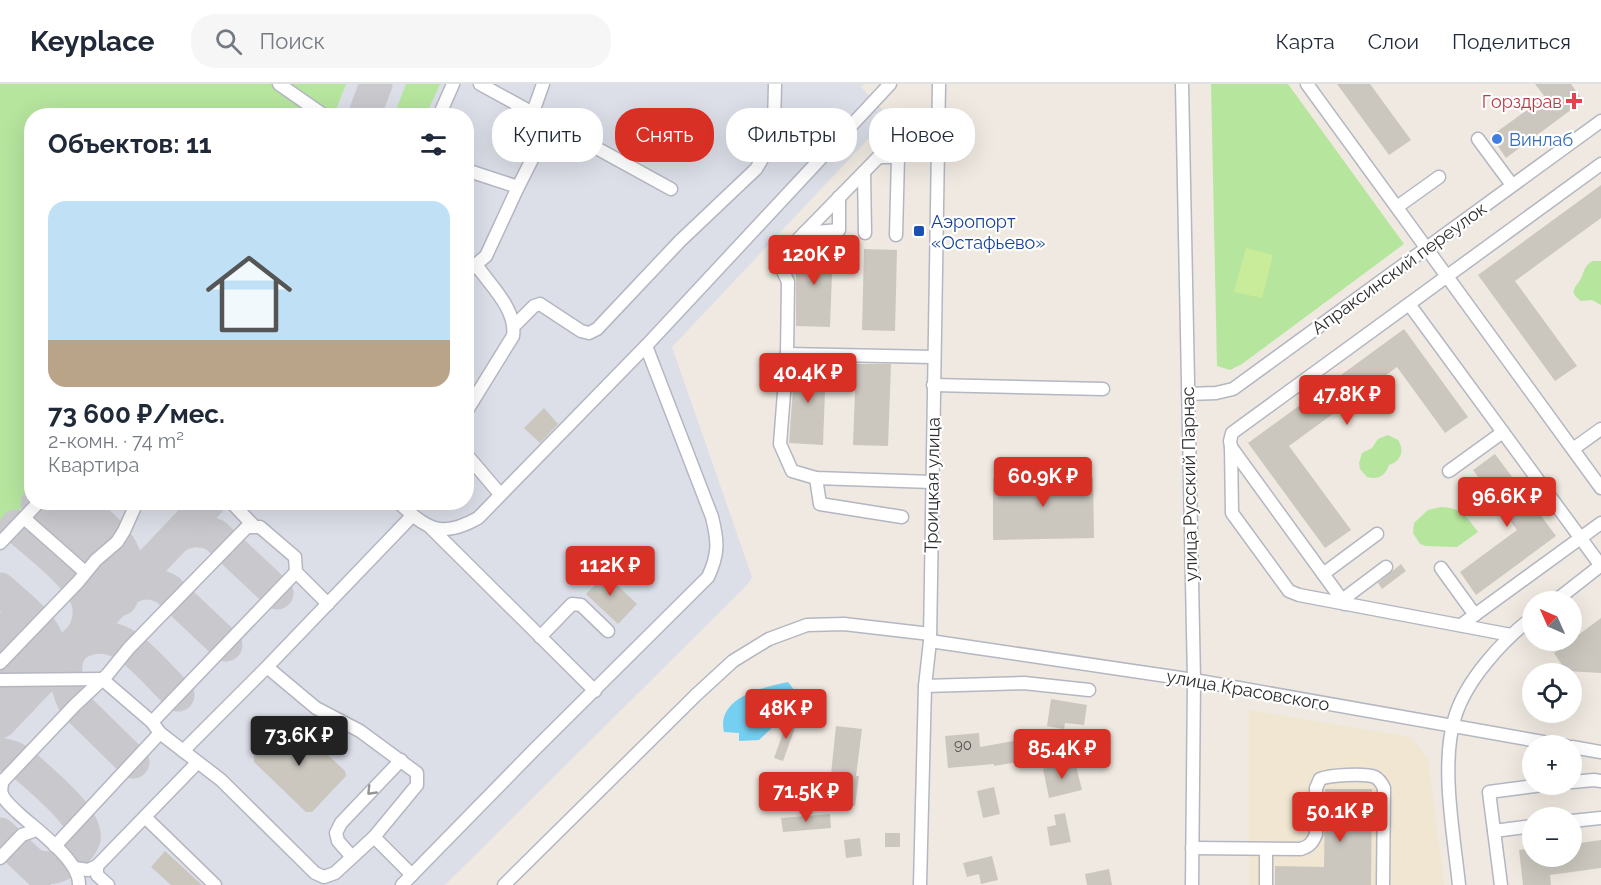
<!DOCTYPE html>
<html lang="ru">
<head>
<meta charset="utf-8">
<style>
  body { margin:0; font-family:Raleway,sans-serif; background:#f6f6f7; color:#1f2937; height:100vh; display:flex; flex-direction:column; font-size:22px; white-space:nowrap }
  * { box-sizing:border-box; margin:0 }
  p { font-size:20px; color:#747a83 }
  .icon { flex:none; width:33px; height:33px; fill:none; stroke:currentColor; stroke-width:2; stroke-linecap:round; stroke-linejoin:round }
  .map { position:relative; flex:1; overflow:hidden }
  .sheet { position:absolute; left:24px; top:24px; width:450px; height:402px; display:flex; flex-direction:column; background:#fff; border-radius:24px; box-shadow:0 6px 24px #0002 }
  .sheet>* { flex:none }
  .top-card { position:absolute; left:492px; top:24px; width:570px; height:54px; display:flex; gap:12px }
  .needle { width:39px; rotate:315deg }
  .buttons { position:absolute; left:1522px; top:507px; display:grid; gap:12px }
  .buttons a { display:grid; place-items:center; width:60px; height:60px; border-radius:50%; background:#fff; box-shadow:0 6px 24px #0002; font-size:30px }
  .price { position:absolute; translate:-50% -51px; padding:0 14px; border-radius:6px; background:#d93025; color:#fff; font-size:20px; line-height:39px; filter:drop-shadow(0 2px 3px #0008) }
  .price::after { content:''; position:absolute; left:50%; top:36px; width:18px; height:14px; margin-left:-9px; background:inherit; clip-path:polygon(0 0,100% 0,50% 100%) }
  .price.current { background:#222; color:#fff }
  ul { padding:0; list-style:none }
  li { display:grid; align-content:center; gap:12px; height:318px; padding:0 24px }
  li+li { border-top:2px solid #e0e1e3 }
  li span { display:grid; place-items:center; height:186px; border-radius:18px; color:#555 }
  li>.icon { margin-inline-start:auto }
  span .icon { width:108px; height:108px; fill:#fffc; stroke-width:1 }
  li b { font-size:26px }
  h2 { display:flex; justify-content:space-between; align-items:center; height:72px; padding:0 24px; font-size:26px }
  .tag { padding:0 21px; border-radius:24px; background:#fff; box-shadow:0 6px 24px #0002; font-size:21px; line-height:54px }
  .tag.current { background:#d93025; color:#fff }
  header { display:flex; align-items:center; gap:36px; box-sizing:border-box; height:84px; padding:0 30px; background:#fff; border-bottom:2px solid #e0e1e3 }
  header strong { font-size:28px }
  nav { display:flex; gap:33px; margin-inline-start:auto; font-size:21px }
  .search { width:420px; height:54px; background:#f6f6f7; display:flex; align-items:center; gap:15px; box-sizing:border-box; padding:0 21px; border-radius:24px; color:#747a83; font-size:22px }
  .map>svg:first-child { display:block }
  .education { fill:#f0e6d1 }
  .airport { fill:#dcdee8; fill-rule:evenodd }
  .green { fill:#b6e59e }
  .pitch { fill:#c9ec9a }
  .water { fill:#75cff0 }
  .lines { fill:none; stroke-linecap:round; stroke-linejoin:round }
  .taxiway { stroke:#c9c8cc; stroke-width:33 }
  .building { fill:#cbc7bf }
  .minor-casing { stroke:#b4b7c1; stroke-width:15 }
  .minor { stroke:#fff; stroke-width:12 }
  .oneway { stroke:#969696 }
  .health-dot { fill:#e0444e; stroke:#fff; stroke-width:2 }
  .shop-dot { fill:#3f7fe0; stroke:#fff; stroke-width:2 }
  .transit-dot { fill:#1a4fb4; stroke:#fff; stroke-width:2 }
  .labels { text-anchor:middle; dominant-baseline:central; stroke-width:4.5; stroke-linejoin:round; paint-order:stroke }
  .number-label { font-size:15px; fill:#555452 }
  .health-label { font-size:18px; fill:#be3a42; stroke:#fff; text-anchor:end }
  .shop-label { font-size:18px; fill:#366cbe; stroke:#fff; text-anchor:start }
  .transit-label { font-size:18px; fill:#164399; stroke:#fff; text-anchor:start }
  .street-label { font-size:18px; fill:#2e2e2e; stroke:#fff }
</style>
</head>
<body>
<header>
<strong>Keyplace</strong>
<div class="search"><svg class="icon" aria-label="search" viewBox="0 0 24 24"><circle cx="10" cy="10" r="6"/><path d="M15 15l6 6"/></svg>Поиск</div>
<nav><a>Карта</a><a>Слои</a><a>Поделиться</a></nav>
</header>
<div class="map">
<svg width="1601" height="801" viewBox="0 0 1601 801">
  <rect width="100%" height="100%" fill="#efe9e1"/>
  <path class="education" d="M1249,626L1411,653L1428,674L1444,801H1249Z"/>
  <path class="airport" d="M0,0H864L861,3L889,33L672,263L752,493L748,500L445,801H0ZM32,32H466V418H32Z"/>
  <g class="green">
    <path d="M0,0H346L334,31L32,32L31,414L0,446Z"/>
    <path d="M406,0H440L426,31H394Z"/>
    <path d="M1211,0H1288L1404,160L1242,280L1230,286L1217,282Z"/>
    <path d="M1593,177H1601V221L1592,216L1581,217C1566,206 1578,203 1582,192C1585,185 1585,181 1593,177Z"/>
    <path d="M1388,351L1398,356C1405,367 1401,377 1389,381C1385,392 1378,396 1367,393L1360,385L1359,379L1362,369L1372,364L1378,355Z"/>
    <path d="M1441,423C1462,424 1466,432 1478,448L1457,463L1426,462L1420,460L1413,449L1414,439L1428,426Z"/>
  </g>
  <path class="pitch" d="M1246,164L1273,171L1262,214L1234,208Z"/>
  <path class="water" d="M788,598L795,607L777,639L759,656L739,657V649L724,648C716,614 763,603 788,598Z"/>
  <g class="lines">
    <g class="taxiway">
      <path d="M364,32L376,0"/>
      <path d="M76,418C107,447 142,468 121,515"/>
      <path d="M37,420L96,476C109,494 111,510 103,530"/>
      <path d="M16,442C36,460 87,497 89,524C90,533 87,543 83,551"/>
      <path d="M176,453C190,445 200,445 215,451L277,509"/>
      <path d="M0,505C18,522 52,544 50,572C49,579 45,587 43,594"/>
      <path d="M127,505C142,497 153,497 168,506L226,561"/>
      <path d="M0,545C21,566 41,585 21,616"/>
      <path d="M0,586C11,600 12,617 4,633"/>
      <path d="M0,638L209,418"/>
      <path d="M0,670L12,673L21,678C36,693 89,733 84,755C82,762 75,768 70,773C59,785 48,786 33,781"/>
      <path d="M133,678L75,621C64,599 57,563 88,555C101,551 113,554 124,560C140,569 164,597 178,611"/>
      <path d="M0,750L40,788"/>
    </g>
  </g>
  <g class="building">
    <path d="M1337,0H1370L1411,56L1389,71Z"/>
    <path d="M1535,0H1571L1583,17L1506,74L1491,52L1545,13Z"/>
    <path d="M685,36L704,42L694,76L675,70Z"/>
    <path d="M1601,101V134L1515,197L1577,282L1555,297L1478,191Z"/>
    <path d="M804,162L833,163L830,243L796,242V169Z"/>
    <path d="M864,165L897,166L895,247L862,246Z"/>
    <path d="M1404,245L1468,333L1445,349L1397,283L1289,362L1351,446L1325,464L1248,359Z"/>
    <path d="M795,278L826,279L823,361L789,359Z"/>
    <path d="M856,280H891L888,362L853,361Z"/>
    <path d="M544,324L558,340L540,359L524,344Z"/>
    <path d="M1495,370L1556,452L1476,511L1460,488L1517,446L1473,386Z"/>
    <path d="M1093,393L1094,454L993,456V394Z"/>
    <path d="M1401,480L1406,487L1382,505L1378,499Z"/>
    <path d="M598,483L637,520L618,540L586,510L598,498L590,491Z"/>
    <path d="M1601,534V589L1566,587L1554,569Z"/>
    <path d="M1051,615L1087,621L1084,641L1065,639L1064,645L1047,642Z"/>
    <path d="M788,635L797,638L783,677L774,674Z"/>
    <path d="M289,636L293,638L345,687L346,692L312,728H306L254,678V671Z"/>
    <path d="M836,642L862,645L856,692H859L855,722L828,719Z"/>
    <path d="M979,649L980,663L1014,657L1017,678L994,682V680L948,684L945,652Z"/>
    <path d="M1075,678L1082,706L1049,714L1043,685Z"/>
    <path d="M994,703L1000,730L983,734L977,707Z"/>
    <path d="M1325,705H1372L1371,801H1275V782L1324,783Z"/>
    <path d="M1065,729L1071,758L1050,762L1047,743L1056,741L1054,731Z"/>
    <path d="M830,730L831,744L783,748L781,734Z"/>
    <rect x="885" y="749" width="15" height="14"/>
    <path d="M860,754L862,772L846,774L844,756Z"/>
    <path d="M1601,756V784L1550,791L1551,801H1523L1519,766L1533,764V772H1572V760Z"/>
    <path d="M165,767L202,801H171L151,783Z"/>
    <path d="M992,772L998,796L981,800L979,790L967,793L963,779Z"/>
    <path d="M1109,785L1112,801H1087L1085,790Z"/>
  </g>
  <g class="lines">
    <g class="minor-casing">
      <g id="minor">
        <path d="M279,0L325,32"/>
        <path d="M480,0L671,105"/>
        <path d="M1182,0L1194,596L1192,801"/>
        <path d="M1307,0L1601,404"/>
        <path d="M533,28L543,0"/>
        <path d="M439,32L453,0"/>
        <path d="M1478,55L1512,101"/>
        <path d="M879,73H898L896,151"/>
        <path d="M466,86L518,103"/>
        <path d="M864,88L865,149"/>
        <path d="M1397,123L1439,93"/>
        <path d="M804,149L839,146V113"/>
        <path d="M466,189L486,172L518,103L551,38"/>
        <path d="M1409,220L1601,482"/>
        <path d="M515,241L534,222L540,220L581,247L589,249L597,245L680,157L756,85L771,60L774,43L775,0"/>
        <path d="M787,270L788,198L778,176L899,52"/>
        <path d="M933,301L1103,305"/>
        <path d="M1188,310L1216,309L1233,305L1601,37"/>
        <path d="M466,328L513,252C517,226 491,202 477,182"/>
        <path d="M1231,363L1232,429L1289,507L1299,511L1511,551"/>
        <path d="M1573,365L1601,345"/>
        <path d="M466,370L500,410"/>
        <path d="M1449,387L1503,348"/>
        <path d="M816,394L820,420L902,433"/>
        <path d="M932,398L816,394L792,387L780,360L787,270L934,273"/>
        <path d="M231,418L253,441"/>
        <path d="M398,418C427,445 441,455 478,434L646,262L890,0"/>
        <path d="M24,434L85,488"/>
        <path d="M430,443L595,607"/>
        <path d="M0,459L39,418"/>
        <path d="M1441,484L1475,531"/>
        <path d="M1323,490L1377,450"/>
        <path d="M1342,516L1386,483"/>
        <path d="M1554,518L1600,482"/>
        <path d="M1345,520L1231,363L1230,357L1232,349L1601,80"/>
        <path d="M1461,541L1601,439"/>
        <path d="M540,553L572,520L581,521L608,547"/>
        <path d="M930,557L1194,596L1566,662"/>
        <path d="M0,579L78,498L96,476L117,458L124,447L137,418"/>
        <path d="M0,596L102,595L152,638L160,649L221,696L315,789L324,793L335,789L374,753L417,701V689L360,647L316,624L267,583"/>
        <path d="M925,602L1024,599L1089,606"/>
        <path d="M152,638L296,488"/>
        <path d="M1572,663L1601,668"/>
        <path d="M183,667L267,583L412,432"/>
        <path d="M3,696C2,701 0,705 2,710C4,717 12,723 17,728C35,745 80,776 79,801"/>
        <path d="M1572,698L1594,696L1601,697"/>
        <path d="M0,700L75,621L107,591L129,564L247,443H260L295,473L296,488L328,520"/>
        <path d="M145,733L215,801"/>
        <path d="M1572,737L1601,734"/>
        <path d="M1494,747L1533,742"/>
        <path d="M374,753L412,791"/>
        <path d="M55,762L160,649"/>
        <path d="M1192,764L1301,765C1310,762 1313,758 1316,750V704L1320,695C1330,691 1365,689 1375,693C1379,695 1382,700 1384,704L1383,801"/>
        <path d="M352,773L338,757L336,749L341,739L401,676"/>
        <path d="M0,774L22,751L36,746"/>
        <path d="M97,782V791L108,801"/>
        <path d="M75,784L88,786L97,782L197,679"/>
        <path d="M402,801L535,665L708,493C719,470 718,457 712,433L646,262"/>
        <path d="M504,801L696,611L733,577L769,555L807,541L844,540L930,550"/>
        <path d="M920,801L925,602L930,557L939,0"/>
        <path d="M1266,801V765"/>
        <path d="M1459,801C1454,752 1440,680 1455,633C1466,596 1503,556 1533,533"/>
        <path d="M1501,801L1489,708L1550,700"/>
      </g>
    </g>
    <use href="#minor" class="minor"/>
  </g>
  <defs><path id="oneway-chevron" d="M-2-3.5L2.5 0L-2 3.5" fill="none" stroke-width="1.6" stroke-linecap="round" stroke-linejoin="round" transform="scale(1.5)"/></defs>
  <use class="oneway" href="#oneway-chevron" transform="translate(371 707) rotate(134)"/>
  <path class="health-dot" d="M1571 8h6v6h6v6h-6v6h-6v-6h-6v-6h6z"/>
  <circle class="shop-dot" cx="1497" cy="55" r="6"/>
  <rect class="transit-dot" x="913" y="141" width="12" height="12" rx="3"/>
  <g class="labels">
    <g class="number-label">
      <text x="963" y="661">90</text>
    </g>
    <g class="health-label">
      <text x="1562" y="17">Горздрав</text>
    </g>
    <g class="shop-label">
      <text x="1509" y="55">Винлаб</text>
    </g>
    <g class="transit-label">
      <text x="931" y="137">Аэропорт<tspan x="931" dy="21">«Остафьево»</tspan></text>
    </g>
    <g class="street-label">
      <text transform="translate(1399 184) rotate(-36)">Апраксинский переулок</text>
      <text transform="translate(1189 400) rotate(-91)">улица Русский Парнас</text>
      <text transform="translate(932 401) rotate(-89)">Троицкая улица</text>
      <text transform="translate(1248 606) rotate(10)">улица Красовского</text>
    </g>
  </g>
</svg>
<div class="buttons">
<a><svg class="needle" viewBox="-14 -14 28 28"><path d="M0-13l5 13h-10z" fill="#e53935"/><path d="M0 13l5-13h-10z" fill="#747a83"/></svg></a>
<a><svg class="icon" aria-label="locate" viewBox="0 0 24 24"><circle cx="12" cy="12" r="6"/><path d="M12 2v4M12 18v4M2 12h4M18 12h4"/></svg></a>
<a>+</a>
<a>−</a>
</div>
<b class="price" style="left:814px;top:202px">120K ₽</b>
<b class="price" style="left:808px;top:320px">40.4K ₽</b>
<b class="price" style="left:1347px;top:342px">47.8K ₽</b>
<b class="price" style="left:1043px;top:424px">60.9K ₽</b>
<b class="price" style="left:1507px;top:444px">96.6K ₽</b>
<b class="price" style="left:610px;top:513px">112K ₽</b>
<b class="price" style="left:786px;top:656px">48K ₽</b>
<b class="price current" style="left:299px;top:683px">73.6K ₽</b>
<b class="price" style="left:1062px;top:696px">85.4K ₽</b>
<b class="price" style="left:806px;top:739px">71.5K ₽</b>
<b class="price" style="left:1340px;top:759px">50.1K ₽</b>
<div class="top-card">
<a class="tag">Купить</a>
<a class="tag current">Снять</a>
<a class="tag">Фильтры</a>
<a class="tag">Новое</a>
</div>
<section class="sheet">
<h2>Объектов: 11<svg class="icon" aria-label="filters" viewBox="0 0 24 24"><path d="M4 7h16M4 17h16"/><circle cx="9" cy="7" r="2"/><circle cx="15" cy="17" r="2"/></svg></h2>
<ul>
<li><span style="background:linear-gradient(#bfe0f5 75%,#b9a48a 0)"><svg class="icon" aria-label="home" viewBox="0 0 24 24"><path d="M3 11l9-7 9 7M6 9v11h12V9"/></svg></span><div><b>73 600 ₽/мес.</b><p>2-комн. · 74 m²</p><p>Квартира</p></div></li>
</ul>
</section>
</div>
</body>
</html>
